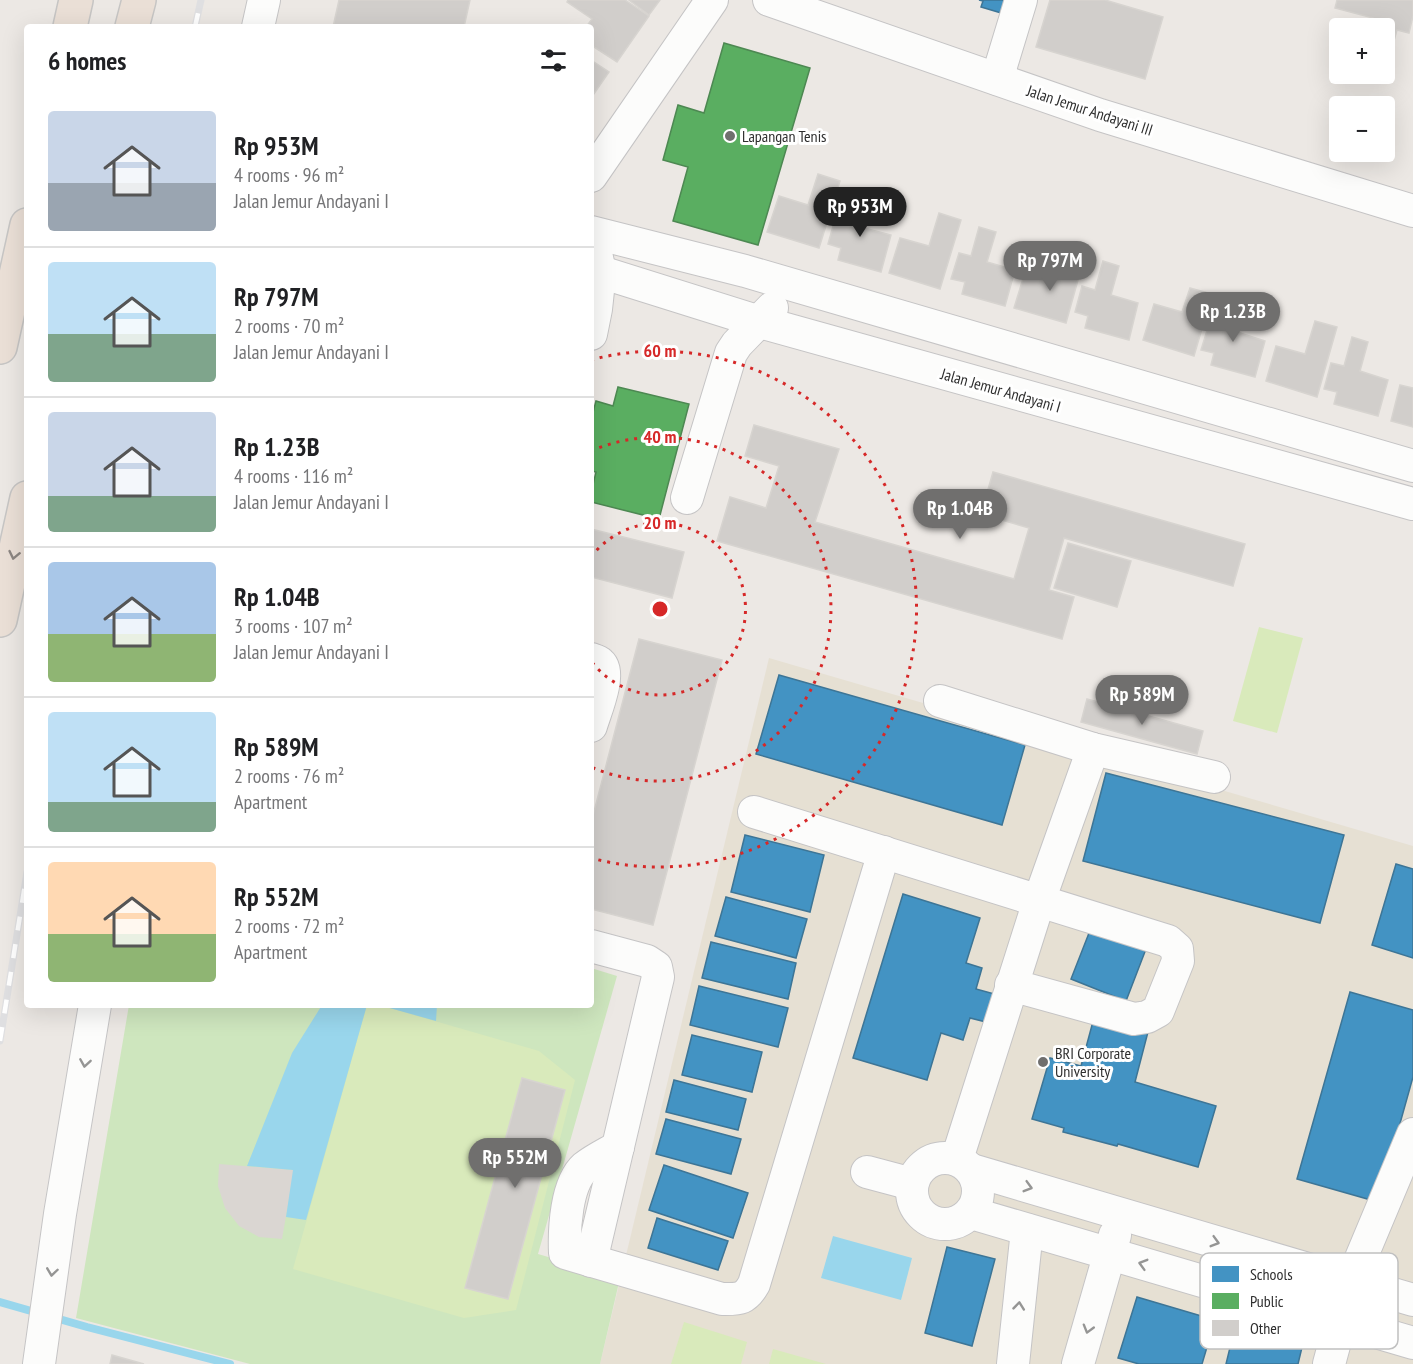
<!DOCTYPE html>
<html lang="en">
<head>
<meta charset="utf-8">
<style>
  body { margin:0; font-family:"PT Sans Narrow",sans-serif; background:#f6f6f6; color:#202124; height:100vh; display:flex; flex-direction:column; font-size:22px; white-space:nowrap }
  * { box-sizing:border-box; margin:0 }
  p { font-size:20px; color:#757577 }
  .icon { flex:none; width:33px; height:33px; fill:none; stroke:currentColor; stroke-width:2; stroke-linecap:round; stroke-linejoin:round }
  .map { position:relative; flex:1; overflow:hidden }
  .details { position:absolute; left:24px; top:24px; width:570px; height:984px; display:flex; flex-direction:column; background:#fff; border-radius:6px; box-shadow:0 6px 24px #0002 }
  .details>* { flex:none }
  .controls { position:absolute; left:1329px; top:18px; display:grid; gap:12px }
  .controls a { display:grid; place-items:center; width:66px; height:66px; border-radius:6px; background:#fff; box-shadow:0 6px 24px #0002; font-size:30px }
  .price { position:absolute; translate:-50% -51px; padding:0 14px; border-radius:21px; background:#706f6e; color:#fff; font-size:20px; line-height:39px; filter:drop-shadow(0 2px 3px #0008) }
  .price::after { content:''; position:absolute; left:50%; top:36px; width:18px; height:14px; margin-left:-9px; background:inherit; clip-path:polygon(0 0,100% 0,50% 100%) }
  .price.current { background:#222; color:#fff }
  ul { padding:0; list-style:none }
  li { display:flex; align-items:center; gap:18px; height:150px; padding:0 24px }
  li+li { border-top:2px solid #e0e0e0 }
  li span { display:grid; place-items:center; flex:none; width:168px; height:120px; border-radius:6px; color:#555 }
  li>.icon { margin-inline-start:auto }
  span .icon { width:72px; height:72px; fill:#fffc; stroke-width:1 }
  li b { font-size:26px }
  h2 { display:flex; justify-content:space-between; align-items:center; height:72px; padding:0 24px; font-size:26px }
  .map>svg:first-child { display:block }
  .education { fill:#e6e0d3 }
  .green { fill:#cee6be }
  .pitch { fill:#d9eabb }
  .plaza { fill:#dad6d2 }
  .water { fill:#99d6ec }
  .schools { fill:#4393c3; stroke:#3d7596; stroke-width:1.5 }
  .public { fill:#5aae61; stroke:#4d8852; stroke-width:1.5 }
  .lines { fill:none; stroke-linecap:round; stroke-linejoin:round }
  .stream { stroke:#99d6ec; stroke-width:8 }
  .building { fill:#d1cecb; stroke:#d7d4d0; stroke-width:1.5 }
  .minor-casing { stroke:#c5c4c5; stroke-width:34 }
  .highway-casing { stroke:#c6c5c4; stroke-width:36 }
  .minor { stroke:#fcfcfb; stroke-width:32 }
  .highway { stroke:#eadfd6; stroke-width:33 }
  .rail-casing { stroke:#dfdfe1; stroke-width:7 }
  .rail { stroke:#fff; stroke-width:4.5; stroke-dasharray:14; stroke-linecap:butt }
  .oneway { stroke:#8c8682 }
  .oneway2 { stroke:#959594 }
  .ring { fill:none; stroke:#d62828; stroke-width:3; stroke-dasharray:3 6 }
  .poi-dot { fill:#706f6e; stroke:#fff; stroke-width:2 }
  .labels { text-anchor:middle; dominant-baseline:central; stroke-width:6; stroke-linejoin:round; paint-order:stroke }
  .street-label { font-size:16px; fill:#2e2e2e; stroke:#fff }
  .poi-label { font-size:16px; fill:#2e2e2e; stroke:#fff; text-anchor:start }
  .key { fill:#fff; stroke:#c0c0c0; stroke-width:1.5 }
  .key-label { font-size:16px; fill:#2e2e2e }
  .centre { fill:#d62828; stroke:#fff; stroke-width:3 }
  .ring-label { font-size:18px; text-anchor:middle; font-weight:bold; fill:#d62828; stroke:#fff; stroke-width:6; stroke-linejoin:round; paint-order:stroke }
</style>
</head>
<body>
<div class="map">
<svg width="1413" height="1364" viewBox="0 0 1413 1364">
  <rect width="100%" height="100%" fill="#ece8e4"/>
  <path class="education" d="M769,658L1413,846V1364H600Z"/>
  <path class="green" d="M591,968L617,976L538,1254L620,1278L600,1364H250L76,1318L129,1005H591Z"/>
  <g class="pitch">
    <path d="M1259,627L1303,638L1277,733L1233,721Z"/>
    <path d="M367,1005H379L539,1051L575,1080L516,1310L464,1318L293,1269Z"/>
    <path d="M684,1322L747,1342L741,1364H671Z"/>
    <path d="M773,1349L826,1364H769Z"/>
  </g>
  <path class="plaza" d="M219,1164L294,1170L282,1239L259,1237L239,1226L225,1208L218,1186Z"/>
  <g class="water">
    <path d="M322,1005H367L306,1220L286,1217L293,1170L247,1166L292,1053Z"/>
    <path d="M379,1005H437L436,1021Z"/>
    <path d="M833,1236L912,1258L901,1300L821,1278Z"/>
  </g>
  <g class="schools">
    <path d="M979,0H1012L1008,15L981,7L983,1Z"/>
    <path d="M779,675L1025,745L1002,825L756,754Z"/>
    <path d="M1106,773L1344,835L1320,923L1083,861Z"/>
    <path d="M745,835L824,855L810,912L731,892Z"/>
    <path d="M1396,864L1413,869V958L1372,945Z"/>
    <path d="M903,894L980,918L966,963L982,968L976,989L998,995L990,1023L970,1018L963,1040L941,1033L927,1080L853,1058Z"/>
    <path d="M726,897L807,919L796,958L715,936Z"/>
    <path d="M1091,928L1146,949L1126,1001L1071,979Z"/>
    <path d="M711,942L796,963L788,999L702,978Z"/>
    <path d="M699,986L788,1008L778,1047L690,1025Z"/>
    <path d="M1350,992L1413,1010V1077L1378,1202L1297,1179Z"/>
    <path d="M1095,1014L1149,1028L1135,1082L1216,1106L1198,1167L1118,1144L1117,1146L1063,1132L1064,1128L1032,1119L1050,1058L1081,1066Z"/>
    <path d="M692,1035L762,1052L752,1092L682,1075Z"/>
    <path d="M674,1080L746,1099L738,1130L666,1112Z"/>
    <path d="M666,1119L741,1139L731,1174L656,1154Z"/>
    <path d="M664,1165L748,1193L733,1238L649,1210Z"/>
    <path d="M657,1218L728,1241L718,1270L648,1248Z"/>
    <path d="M947,1247L995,1259L972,1346L925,1333Z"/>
    <path d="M1137,1297L1215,1320L1202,1364H1139L1118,1358Z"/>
    <path d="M1236,1323L1304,1339L1298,1364H1226Z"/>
  </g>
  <g class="public">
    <path d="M724,43L810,68L758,245L673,221L688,167L663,160L678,105L704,113Z"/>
    <path d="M618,387L689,404L659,519L591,502V493L596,472L591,471V420L596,401L613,406Z"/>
  </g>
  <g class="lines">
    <path class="stream" d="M0,1302L87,1327L230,1364"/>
  </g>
  <g class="building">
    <path d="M339,0H470L464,27H333Z"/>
    <path d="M568,0H625L649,16L617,62L591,45V27H586L592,19L567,2Z"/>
    <path d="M629,0H660L649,15Z"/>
    <path d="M1050,0H1105L1163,17L1145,79L1036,47Z"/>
    <path d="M1337,0H1413V16L1409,33L1397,30L1390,55L1384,54V28H1370L1373,18L1335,8Z"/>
    <path d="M591,60L609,72L591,98Z"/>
    <path d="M818,174L840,181L819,248L767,232L779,196L808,205Z"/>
    <path d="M856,193L872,198L864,228L891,235L881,272L838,260L841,248L828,244L835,219L848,222Z"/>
    <path d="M939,213L961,220L940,289L889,273L900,238L929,246Z"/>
    <path d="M979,227L996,232L987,262L1015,270L1005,306L962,294L965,282L951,279L959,253L971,256Z"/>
    <path d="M1061,256L1083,262L1066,323L1014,308L1025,272L1054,280Z"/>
    <path d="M1103,261L1119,266L1111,295L1138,303L1129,340L1085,328L1088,316L1075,312L1082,286L1095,290Z"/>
    <path d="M1190,288L1212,294L1194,356L1143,340L1154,304L1182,312Z"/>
    <path d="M1229,298L1246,303L1237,332L1265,341L1255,377L1211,365L1214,353L1201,350L1209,324L1220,327Z"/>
    <path d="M1315,321L1337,327L1317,397L1266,381L1276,346L1305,354Z"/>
    <path d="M1352,337L1368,342L1360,371L1388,380L1378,416L1334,404L1337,392L1324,389L1331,363L1344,366Z"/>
    <path d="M1400,385L1413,388V427L1391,421Z"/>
    <path d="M754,425L839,449L815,522L1014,579L1029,528L981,514L993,472L1245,544L1233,586L1064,538L1049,590L1074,597L1062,639L717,541L730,497L766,508L779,466L745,456Z"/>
    <path d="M591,529L684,552L672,598L591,577Z"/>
    <path d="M1068,543L1131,561L1117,607L1054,588Z"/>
    <path d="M639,639L722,660L653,925L591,909V823Z"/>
    <path d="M1087,699L1203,731L1197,754L1081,722Z"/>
    <path d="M522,1078L565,1090L508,1299L465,1288Z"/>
    <path d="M112,1355L144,1364H110Z"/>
  </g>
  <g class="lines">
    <g class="minor-casing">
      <g id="minor">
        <path d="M769,0L1100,115L1413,211"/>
        <path d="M258,27L264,0"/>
        <path d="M997,79L1021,0"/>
        <path d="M591,176L712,0"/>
        <path d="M591,232L745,271L1413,466"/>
        <path d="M591,269L760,322L1413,504"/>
        <path d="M591,334L596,309L600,272L596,253"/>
        <path d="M687,498L731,353L737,344L772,308"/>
        <path d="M591,659C594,660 598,661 600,663C612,673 595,712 591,726"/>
        <path d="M940,701L1093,749L1214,777"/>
        <path d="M754,812L1168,941L1177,949L1178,961L1158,1011L1147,1017L1134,1019L1011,985"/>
        <path d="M618,1147C608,1153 595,1159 585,1167C566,1184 564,1229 565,1253L722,1299C739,1299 745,1300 754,1284L884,852"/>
        <circle cx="945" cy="1191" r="33"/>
        <path d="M957,1159L1039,901L1093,749"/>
        <path d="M972,1170L1413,1300"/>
        <path d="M867,1172L912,1184"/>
        <path d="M971,1213L1413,1343"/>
        <path d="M591,1261L658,977L656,967L647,961L591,946"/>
        <path d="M39,1364L60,1214L95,1005"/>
        <path d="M1013,1364L1027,1230"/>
        <path d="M1078,1364L1115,1235"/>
        <path d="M1329,1364L1351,1282L1413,1134"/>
      </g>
    </g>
    <g class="highway-casing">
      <g id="highway">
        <path d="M70,27L76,0"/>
        <path d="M132,27L139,0"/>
        <path d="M0,347L27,225"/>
        <path d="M0,620L27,498"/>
      </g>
    </g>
    <use href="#minor" class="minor"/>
    <use href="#highway" class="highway"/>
    <g class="rail-casing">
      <g id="rail">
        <path d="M195,27L201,0"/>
        <path d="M0,1041L27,872"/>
      </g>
    </g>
    <use href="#rail" class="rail"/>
  </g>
  <defs><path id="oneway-chevron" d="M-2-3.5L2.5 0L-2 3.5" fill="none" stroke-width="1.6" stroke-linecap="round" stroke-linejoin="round" transform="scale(1.5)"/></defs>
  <use class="oneway" href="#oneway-chevron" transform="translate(14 555) rotate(102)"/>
  <g class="oneway2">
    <use href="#oneway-chevron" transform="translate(85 1063) rotate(99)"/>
    <use href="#oneway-chevron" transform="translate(1028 1187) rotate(16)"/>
    <use href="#oneway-chevron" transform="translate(1215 1242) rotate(16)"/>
    <use href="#oneway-chevron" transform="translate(1143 1264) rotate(-164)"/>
    <use href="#oneway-chevron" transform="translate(52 1272) rotate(98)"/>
    <use href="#oneway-chevron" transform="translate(1019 1306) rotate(-84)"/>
    <use href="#oneway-chevron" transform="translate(1088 1329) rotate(106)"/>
  </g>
  <g class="ring">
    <path d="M591 557A86 86 0 1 1 591 661"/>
    <path d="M591 451A172 172 0 1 1 591 767"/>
    <path d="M591 360A258 258 0 1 1 591 858"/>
  </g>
  <g class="poi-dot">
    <circle cx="730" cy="136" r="6"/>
    <circle cx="1043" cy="1062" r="6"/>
  </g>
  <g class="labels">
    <g class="street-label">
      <text transform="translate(1090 110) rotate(18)">Jalan Jemur Andayani III</text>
      <text transform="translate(1001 390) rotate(16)">Jalan Jemur Andayani I</text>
    </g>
    <g class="poi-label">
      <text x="742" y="136">Lapangan Tenis</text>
      <text x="1055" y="1053">BRI Corporate<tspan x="1055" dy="18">University</tspan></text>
    </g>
  </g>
  <rect x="1200" y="1253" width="198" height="96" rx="9" class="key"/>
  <rect x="1212" y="1266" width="27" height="16" fill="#4393c3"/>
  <rect x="1212" y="1293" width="27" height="16" fill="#5aae61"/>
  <rect x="1212" y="1320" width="27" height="16" fill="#d1cecb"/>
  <g class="key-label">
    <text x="1250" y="1280">Schools</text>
    <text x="1250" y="1307">Public</text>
    <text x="1250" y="1334">Other</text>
  </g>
  <circle cx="660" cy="609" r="9" class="centre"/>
  <g class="ring-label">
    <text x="660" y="357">60 m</text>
    <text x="660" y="443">40 m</text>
    <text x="660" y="529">20 m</text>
  </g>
</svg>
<div class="controls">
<a>+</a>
<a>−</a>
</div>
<b class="price current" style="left:860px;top:238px">Rp 953M</b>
<b class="price" style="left:1050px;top:292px">Rp 797M</b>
<b class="price" style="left:1233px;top:343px">Rp 1.23B</b>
<b class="price" style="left:960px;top:540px">Rp 1.04B</b>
<b class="price" style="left:1142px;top:726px">Rp 589M</b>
<b class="price" style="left:515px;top:1189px">Rp 552M</b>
<section class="details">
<h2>6 homes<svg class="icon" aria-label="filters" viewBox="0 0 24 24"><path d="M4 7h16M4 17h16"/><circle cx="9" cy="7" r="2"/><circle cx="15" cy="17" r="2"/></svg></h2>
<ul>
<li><span style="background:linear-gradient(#c9d6e8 60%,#9aa5b1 0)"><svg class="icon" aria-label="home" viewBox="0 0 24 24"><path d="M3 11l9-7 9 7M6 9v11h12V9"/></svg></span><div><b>Rp 953M</b><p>4 rooms · 96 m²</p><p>Jalan Jemur Andayani I</p></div></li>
<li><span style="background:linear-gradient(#bfe0f5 60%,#7fa58c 0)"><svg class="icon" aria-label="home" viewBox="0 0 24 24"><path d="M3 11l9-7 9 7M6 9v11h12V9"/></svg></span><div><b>Rp 797M</b><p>2 rooms · 70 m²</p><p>Jalan Jemur Andayani I</p></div></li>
<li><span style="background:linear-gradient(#c9d6e8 70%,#7fa58c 0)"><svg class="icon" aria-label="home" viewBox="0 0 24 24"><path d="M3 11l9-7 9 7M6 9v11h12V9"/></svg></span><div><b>Rp 1.23B</b><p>4 rooms · 116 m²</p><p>Jalan Jemur Andayani I</p></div></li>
<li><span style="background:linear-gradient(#a9c7e8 60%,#8fb573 0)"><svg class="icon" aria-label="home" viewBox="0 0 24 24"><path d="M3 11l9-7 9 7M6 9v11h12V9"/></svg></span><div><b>Rp 1.04B</b><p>3 rooms · 107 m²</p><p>Jalan Jemur Andayani I</p></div></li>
<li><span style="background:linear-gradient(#bfe0f5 75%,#7fa58c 0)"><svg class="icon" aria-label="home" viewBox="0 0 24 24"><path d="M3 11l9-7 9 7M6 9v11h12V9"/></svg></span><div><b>Rp 589M</b><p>2 rooms · 76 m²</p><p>Apartment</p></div></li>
<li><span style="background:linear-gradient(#ffd9b3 60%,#8fb573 0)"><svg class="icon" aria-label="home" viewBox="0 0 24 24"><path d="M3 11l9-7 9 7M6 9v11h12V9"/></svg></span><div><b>Rp 552M</b><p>2 rooms · 72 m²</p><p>Apartment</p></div></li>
</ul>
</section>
</div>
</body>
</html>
